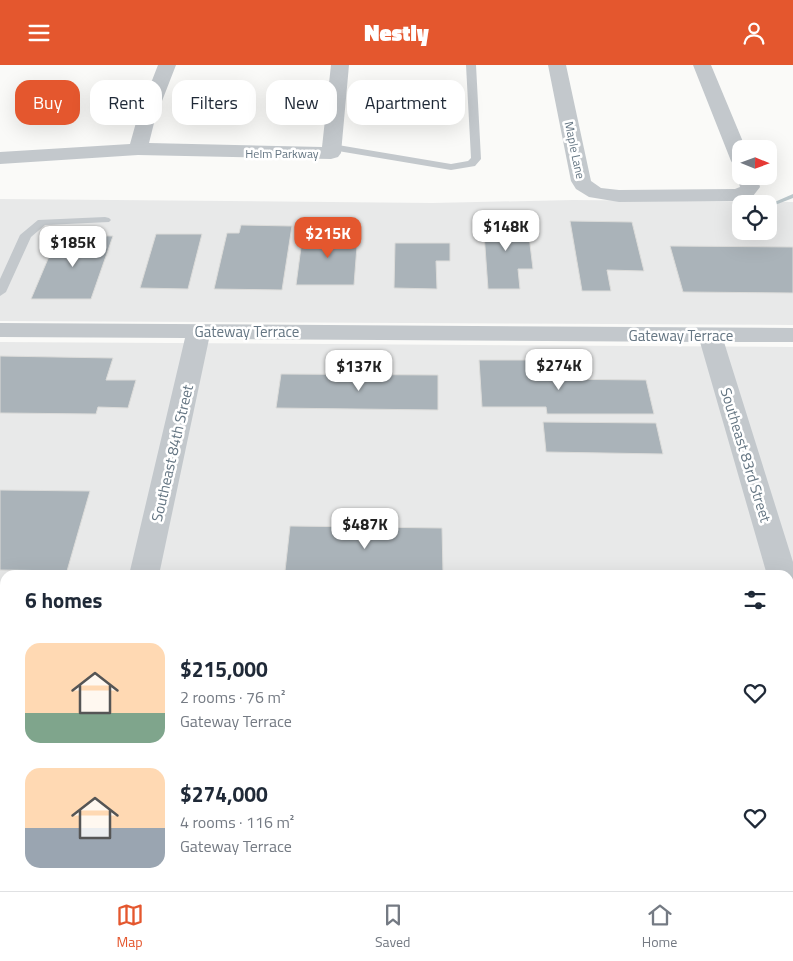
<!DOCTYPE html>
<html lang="en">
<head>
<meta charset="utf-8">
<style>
  body { margin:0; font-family:"Titillium Web",sans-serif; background:#f2f2f3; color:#1f2937; height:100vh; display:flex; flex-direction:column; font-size:19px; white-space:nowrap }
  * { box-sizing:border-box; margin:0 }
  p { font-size:16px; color:#747a83 }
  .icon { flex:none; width:28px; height:28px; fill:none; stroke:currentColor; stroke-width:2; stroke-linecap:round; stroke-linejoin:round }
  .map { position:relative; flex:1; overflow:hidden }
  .details { position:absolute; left:0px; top:505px; width:794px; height:321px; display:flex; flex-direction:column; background:#fff; border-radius:15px 15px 0 0; box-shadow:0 5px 20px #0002 }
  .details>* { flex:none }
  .banner { position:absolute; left:15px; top:15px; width:500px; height:45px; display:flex; gap:10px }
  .needle { width:32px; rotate:91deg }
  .tools { position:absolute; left:732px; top:75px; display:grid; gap:10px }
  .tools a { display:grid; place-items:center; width:45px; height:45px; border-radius:10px; background:#fff; box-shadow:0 5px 20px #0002; font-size:25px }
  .price { position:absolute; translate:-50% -42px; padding:0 11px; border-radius:10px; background:#fff; color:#222; font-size:16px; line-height:32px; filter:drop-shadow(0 1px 2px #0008) }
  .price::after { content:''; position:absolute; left:50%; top:30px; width:15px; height:11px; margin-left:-8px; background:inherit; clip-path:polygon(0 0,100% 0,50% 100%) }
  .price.current { background:#e4572e; color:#fff }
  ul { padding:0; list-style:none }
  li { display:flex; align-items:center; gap:15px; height:125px; padding:0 25px }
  li span { display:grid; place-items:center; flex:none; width:140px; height:100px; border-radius:15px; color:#555 }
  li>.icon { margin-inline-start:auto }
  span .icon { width:60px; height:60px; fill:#fffc; stroke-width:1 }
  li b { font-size:21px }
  h2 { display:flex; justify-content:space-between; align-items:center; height:60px; padding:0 25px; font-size:21px }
  .chip { padding:0 18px; border-radius:15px; background:#fff; box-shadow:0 5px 20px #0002; font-size:18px; line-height:45px }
  .chip.current { background:#e4572e; color:#fff }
  header { display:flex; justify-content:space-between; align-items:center; height:65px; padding:0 25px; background:#e4572e; color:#fff; font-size:22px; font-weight:800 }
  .tabs { display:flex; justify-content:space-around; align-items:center; height:70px; border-top:1px solid #e0e1e3; background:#fff; font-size:14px; color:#747a83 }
  .tabs a { display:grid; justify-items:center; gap:2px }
  .tabs .current { color:#e4572e }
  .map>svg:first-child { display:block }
  .built { fill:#e8e9e9; fill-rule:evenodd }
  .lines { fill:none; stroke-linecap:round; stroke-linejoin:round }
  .stream { fill:#bbc7cb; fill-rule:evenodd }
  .building { fill:#aab3b9; stroke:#dcdcda }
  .service { fill:#c3c8cc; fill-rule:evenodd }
  .minor { fill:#c3c8cc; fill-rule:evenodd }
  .labels { text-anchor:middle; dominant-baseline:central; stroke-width:5; stroke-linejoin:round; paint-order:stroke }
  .far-street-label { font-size:12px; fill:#657683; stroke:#fff }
  .street-label { font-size:15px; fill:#657683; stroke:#fff }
</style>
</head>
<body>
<header><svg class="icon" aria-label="menu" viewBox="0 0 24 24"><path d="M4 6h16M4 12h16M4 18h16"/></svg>Nestly<svg class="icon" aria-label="person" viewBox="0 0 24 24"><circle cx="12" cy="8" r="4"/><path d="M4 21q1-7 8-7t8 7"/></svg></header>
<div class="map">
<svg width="793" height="826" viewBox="0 0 793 826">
  <rect width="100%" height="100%" fill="#fafaf8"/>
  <g class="built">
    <path d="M0,134L432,138L573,135L793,137V260L0,256ZM741,139H769V166H741Z"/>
    <path d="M0,277L793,282V826H0ZM5,510H789V821H5Z"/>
  </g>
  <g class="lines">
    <path class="stream" d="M793,129V133L775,140H771L770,139Z"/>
  </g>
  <g class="building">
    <path d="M483,154H527L533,204H518L520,224H488Z"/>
    <path d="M570,156L632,157L644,206L607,205L611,226H582Z"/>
    <path d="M241,160L292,161L282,225L214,224L227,168H239Z"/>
    <path d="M303,167L358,168L354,220H296Z"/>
    <path d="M156,169H202L188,224L140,223Z"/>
    <path d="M58,170L113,171L91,234H31Z"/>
    <path d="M395,178H450V196H436L437,224L394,223Z"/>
    <path d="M670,181L793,182V228L683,227Z"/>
    <path d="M0,291L113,293L106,315H136L128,343L98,342L96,349L0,348Z"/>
    <path d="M479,295H542L544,314L646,315L654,349H547L546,342H482Z"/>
    <path d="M281,309L438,310V345L276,343Z"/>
    <path d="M543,357L656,358L663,389L546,387Z"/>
    <path d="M0,425L90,426L67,506L0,505Z"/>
    <path d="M290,461L442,463L443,508L285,506Z"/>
    <rect x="0" y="560" width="5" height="46"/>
    <path d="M0,647H5V687L0,704Z"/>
    <path d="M789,693H793V826H696L695,821H789Z"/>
    <path d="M547,821H645V826H548Z"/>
  </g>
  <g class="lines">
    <g class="service">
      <path d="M466,0H476L481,94L475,101L451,105L332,85L327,82L332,79L451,99L468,96L471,93Z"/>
      <path d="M105,152L109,153L111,155L109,157L45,160L31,172L6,227L0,231V214L20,170L38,155Z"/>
      <rect x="789" y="570" width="4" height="14"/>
      <path d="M793,608V625L789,626V609Z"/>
    </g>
    <g class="minor">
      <path d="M158,0H176L155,54L149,78L322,82L331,0H349L341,88L338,92L331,94L138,90L0,99V87L130,79L137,54Z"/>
      <path d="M548,0H566L591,116L601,123L619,125L735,124L740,122L737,111L741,106V111H757L760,122L753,131L739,136L619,137L589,132L576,124L571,116Z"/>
      <path d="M693,0H711L746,84H741V102L734,100L731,96Z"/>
      <path d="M0,258L793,263V277H724L793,497V517L789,519V510H767L700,277L209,274L159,510H129L185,273L0,272Z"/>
      <path d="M789,520L793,522V558L789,557Z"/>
      <path d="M56,821H94L93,826H55Z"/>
    </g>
  </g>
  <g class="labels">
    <g class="far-street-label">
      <text transform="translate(575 85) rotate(78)">Maple Lane</text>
      <text x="282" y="88">Helm Parkway</text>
    </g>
    <g class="street-label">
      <text x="247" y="266">Gateway Terrace</text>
      <text x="681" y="270">Gateway Terrace</text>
      <text transform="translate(172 388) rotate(-77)">Southeast 84th Street</text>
      <text transform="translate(746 390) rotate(73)">Southeast 83rd Street</text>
    </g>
  </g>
</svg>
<div class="tools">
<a><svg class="needle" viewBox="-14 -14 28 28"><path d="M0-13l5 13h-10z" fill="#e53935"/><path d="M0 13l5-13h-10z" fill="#747a83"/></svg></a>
<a><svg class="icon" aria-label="locate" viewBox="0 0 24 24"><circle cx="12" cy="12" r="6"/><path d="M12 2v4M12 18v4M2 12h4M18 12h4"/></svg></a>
</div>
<b class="price" style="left:506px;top:187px">$148K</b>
<b class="price current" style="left:328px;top:194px">$215K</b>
<b class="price" style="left:73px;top:203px">$185K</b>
<b class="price" style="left:559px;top:326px">$274K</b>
<b class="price" style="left:359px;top:327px">$137K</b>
<b class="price" style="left:365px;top:485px">$487K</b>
<div class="banner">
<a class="chip current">Buy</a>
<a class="chip">Rent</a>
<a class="chip">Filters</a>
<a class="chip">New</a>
<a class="chip">Apartment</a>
</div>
<section class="details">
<h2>6 homes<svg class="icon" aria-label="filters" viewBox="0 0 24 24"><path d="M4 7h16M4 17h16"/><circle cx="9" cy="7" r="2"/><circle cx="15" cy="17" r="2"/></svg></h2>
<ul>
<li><span style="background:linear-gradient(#ffd9b3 70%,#7fa58c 0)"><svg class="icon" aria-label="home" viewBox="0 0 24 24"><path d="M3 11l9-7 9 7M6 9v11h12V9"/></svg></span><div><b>$215,000</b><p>2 rooms · 76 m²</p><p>Gateway Terrace</p></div><svg class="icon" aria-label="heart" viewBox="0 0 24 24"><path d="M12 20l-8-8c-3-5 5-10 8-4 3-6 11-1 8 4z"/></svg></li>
<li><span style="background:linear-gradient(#ffd9b3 60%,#9aa5b1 0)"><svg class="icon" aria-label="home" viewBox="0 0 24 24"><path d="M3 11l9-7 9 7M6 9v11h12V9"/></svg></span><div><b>$274,000</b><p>4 rooms · 116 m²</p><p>Gateway Terrace</p></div><svg class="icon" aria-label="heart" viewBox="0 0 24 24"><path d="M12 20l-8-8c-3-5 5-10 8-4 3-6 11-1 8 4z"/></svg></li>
</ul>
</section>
</div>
<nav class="tabs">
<a class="current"><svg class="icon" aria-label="map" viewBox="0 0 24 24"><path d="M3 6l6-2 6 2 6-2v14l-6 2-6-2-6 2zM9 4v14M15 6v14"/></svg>Map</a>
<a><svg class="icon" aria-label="saved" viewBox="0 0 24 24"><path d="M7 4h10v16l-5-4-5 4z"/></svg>Saved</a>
<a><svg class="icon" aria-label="home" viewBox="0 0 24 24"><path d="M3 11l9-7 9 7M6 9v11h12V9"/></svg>Home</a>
</nav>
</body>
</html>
